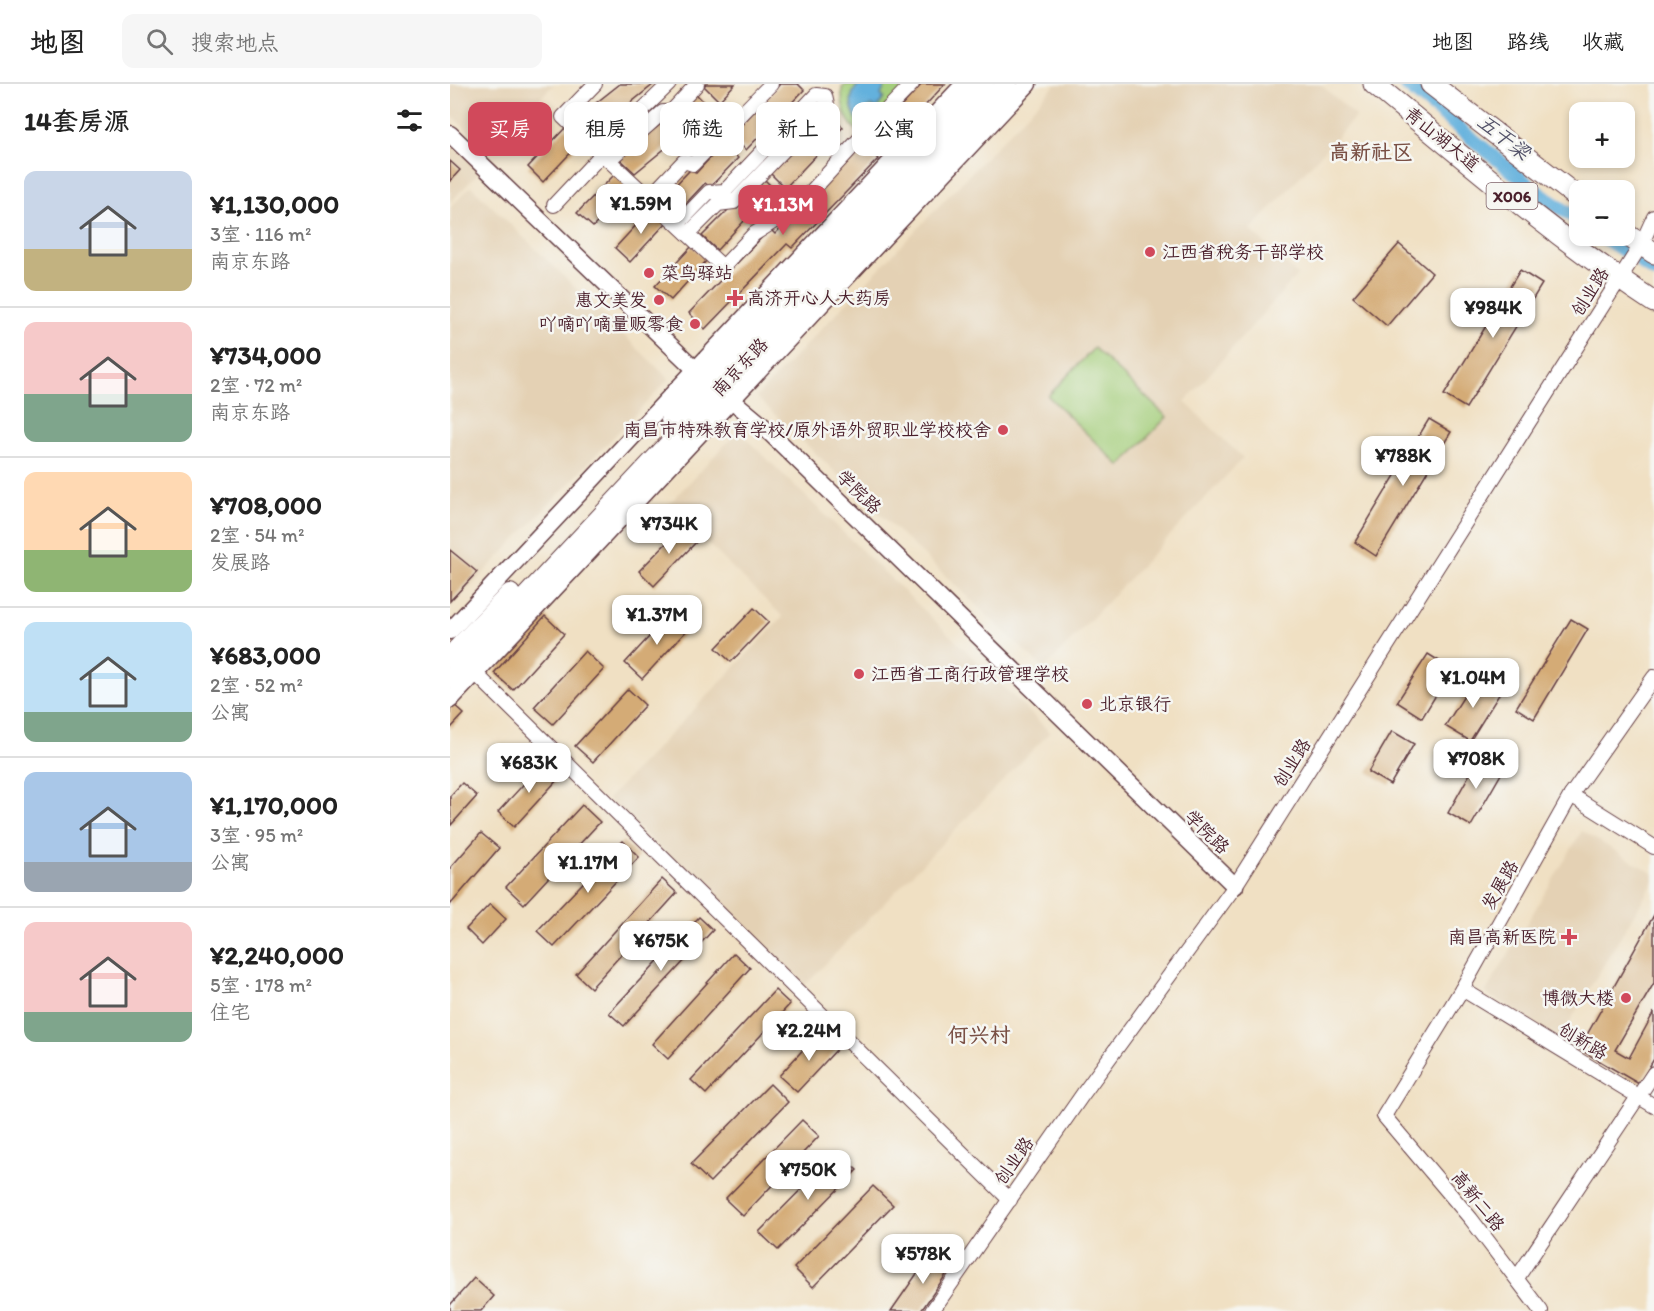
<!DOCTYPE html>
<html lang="zh">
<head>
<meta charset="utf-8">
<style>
  body { margin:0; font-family:Itim,"LXGW WenKai TC",sans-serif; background:#f6f6f6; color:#222; height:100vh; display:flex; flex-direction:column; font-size:22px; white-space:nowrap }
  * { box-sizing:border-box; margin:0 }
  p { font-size:20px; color:#767676 }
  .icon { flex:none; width:33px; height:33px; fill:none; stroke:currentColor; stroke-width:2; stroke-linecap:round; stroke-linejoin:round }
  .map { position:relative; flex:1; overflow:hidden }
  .drawer { display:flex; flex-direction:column; background:#fff; width:450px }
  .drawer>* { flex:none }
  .top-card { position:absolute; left:18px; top:18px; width:570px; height:54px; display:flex; gap:12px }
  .buttons { position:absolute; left:1119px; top:18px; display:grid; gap:12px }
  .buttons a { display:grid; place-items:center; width:66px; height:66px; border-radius:12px; background:#fff; box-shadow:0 3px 9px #0003; font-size:30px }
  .price { position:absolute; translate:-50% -51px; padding:0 14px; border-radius:12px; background:#fff; color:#222; font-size:20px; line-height:39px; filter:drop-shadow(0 2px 3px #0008) }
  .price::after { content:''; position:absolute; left:50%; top:36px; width:18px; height:14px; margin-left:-9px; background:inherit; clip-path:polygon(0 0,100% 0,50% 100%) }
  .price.selected { background:#d1495b; color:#fff }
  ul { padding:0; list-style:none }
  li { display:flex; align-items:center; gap:18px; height:150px; padding:0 24px }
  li+li { border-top:2px solid #e0e0e0 }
  li span { display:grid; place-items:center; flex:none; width:168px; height:120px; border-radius:12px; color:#555 }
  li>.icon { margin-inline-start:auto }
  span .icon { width:72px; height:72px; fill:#fffc; stroke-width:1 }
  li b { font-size:26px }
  h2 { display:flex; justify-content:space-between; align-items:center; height:72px; padding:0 24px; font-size:26px }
  .tag { padding:0 21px; border-radius:12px; background:#fff; box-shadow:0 3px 9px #0003; font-size:21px; line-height:54px }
  .tag.selected { background:#d1495b; color:#fff }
  header { display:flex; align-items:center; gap:36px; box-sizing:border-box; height:84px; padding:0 30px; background:#fff; border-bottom:2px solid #e0e0e0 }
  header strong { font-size:28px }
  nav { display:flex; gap:33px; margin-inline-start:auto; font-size:21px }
  .search { width:420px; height:54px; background:#f6f6f6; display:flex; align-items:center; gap:15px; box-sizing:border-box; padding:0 21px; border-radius:12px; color:#767676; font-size:22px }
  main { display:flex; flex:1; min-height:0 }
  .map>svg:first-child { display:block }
  .built { fill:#e4d1b4 }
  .green { fill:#a4ce7b; stroke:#777653; stroke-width:1.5 }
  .water { fill:#64b1dd; stroke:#576884; stroke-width:1.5 }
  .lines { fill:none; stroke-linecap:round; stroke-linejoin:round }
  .canal { stroke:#64b1dd; stroke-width:14 }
  .building { fill:#d4ab76 }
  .minor-casing { stroke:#633c42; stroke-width:16 }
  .tertiary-casing { stroke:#633c42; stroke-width:19 }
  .secondary-casing { stroke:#633c42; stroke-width:22 }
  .primary-casing { stroke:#633c42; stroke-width:23 }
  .minor { stroke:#fff; stroke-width:14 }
  .tertiary { stroke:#fff; stroke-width:16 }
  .secondary { stroke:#fff; stroke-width:20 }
  .primary { stroke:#fff; stroke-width:21 }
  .poi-dot { fill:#d1495b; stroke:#f6f6f2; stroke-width:2 }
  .labels { text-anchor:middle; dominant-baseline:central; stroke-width:5; stroke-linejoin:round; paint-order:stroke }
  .shield { fill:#f6f6f2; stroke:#7e6067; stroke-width:1.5 }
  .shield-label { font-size:16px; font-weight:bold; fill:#4a1f2b }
  .street-label { font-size:18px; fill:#4a1f2b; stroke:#f6f6f2 }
  .poi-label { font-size:18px; fill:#4a1f2b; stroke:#f6f6f2; text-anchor:start }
  .water-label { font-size:20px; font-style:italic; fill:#535269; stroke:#f6f6f2 }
  .quarter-label { font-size:21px; font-weight:bold; fill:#7a5045; stroke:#f6f6f2 }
</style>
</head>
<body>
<header>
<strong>地图</strong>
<div class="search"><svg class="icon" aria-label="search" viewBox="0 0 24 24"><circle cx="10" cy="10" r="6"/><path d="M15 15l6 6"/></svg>搜索地点</div>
<nav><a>地图</a><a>路线</a><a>收藏</a></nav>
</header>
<main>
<section class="drawer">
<h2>14套房源<svg class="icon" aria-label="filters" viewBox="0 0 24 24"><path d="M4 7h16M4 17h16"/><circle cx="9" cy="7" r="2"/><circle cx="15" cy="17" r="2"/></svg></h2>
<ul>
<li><span style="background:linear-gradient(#c9d6e8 65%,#c2b280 0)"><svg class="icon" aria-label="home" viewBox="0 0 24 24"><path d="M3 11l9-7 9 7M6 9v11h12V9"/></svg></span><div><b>¥1,130,000</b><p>3室 · 116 m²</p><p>南京东路</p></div></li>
<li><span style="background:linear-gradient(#f6c9c9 60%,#7fa58c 0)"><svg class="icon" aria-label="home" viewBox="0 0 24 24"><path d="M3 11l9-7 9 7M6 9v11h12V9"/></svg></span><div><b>¥734,000</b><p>2室 · 72 m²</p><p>南京东路</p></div></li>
<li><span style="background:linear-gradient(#ffd9b3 65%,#8fb573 0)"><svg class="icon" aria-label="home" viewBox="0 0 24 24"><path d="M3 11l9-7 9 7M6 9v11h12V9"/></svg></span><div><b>¥708,000</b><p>2室 · 54 m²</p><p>发展路</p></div></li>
<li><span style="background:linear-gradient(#bfe0f5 75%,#7fa58c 0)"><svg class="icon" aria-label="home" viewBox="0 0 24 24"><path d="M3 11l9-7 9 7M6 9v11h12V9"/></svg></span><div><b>¥683,000</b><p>2室 · 52 m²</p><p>公寓</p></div></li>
<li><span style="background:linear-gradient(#a9c7e8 75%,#9aa5b1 0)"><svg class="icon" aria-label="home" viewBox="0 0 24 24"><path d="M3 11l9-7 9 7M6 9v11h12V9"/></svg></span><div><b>¥1,170,000</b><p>3室 · 95 m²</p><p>公寓</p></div></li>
<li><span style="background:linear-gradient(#f6c9c9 75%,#7fa58c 0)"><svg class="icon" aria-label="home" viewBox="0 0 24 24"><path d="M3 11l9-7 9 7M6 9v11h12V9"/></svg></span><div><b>¥2,240,000</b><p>5室 · 178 m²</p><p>住宅</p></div></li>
</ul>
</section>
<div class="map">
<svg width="1204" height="1227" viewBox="0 0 1204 1227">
  <rect width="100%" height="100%" fill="#f6f6f2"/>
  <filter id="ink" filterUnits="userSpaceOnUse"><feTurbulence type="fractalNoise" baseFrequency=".0167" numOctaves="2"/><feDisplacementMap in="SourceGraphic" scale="12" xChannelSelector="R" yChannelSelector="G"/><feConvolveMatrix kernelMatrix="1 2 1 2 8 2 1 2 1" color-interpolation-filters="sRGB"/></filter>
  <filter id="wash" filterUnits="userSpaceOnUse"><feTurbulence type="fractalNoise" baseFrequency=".008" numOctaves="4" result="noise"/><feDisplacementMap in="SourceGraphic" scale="24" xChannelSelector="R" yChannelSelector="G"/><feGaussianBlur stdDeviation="1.35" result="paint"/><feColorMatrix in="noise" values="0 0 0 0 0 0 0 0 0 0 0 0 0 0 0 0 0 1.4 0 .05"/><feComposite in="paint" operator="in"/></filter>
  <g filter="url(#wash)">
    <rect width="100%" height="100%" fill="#f0e0c3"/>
    <g class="built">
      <path d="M0,0H104L39,67L0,30Z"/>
      <path d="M606,0H870L906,32L801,146L847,191L735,318L793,374L594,585L306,313Z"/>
      <path d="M0,58L30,87L0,119Z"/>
      <path d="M21,102L219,295L0,524V124Z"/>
      <path d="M288,347L600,648L353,903L158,715L333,533L218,421Z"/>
      <path d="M1132,747L1204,790V797L1110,954L1035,909Z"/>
    </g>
    <g class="green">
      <path d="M396,0H459L412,51C395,38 391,25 392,4Z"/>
      <path d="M644,264L717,333L670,382L598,312Z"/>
    </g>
    <path class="water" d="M409,0L435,2L431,11L434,14L426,25L421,22L410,28V39C400,27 397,12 409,0Z"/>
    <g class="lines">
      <g class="canal">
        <path d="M955,0L1090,110L1130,137"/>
        <path d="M1151,152L1175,167"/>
        <path d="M1192,179L1204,187"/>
      </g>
    </g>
    <g id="blocks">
      <g class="building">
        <path d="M170,0H204L143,49L127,34Z"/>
        <path d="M256,0H285L269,17L254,2Z"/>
        <path d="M330,0H348L354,6L296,66L281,52Z"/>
        <path d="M472,0H495L461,37L449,25Z"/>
        <path d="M247,11L262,26L185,89L169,74Z"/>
        <path d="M378,29L393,43L335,104L320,89Z"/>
        <path d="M115,44L130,59L93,98L78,83Z"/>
        <path d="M412,59L428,75L342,164L337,160L255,245L239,229L320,145L325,150Z"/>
        <path d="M273,60L288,74L260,103L255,99L226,130L211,116L242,84L246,89Z"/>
        <path d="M0,77L10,86L0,97Z"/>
        <path d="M165,90L180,104L143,143L127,129Z"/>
        <path d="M315,96L329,110L301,139L296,135L267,166L252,152L283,121L287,125Z"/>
        <path d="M202,124L217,138L180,178L165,164Z"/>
        <path d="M949,160L982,189L937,242L903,213Z"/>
        <path d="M242,162L257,176L221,216L205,202Z"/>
        <path d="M1070,186L1092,200L1016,324L994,311Z"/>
        <path d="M979,335L1001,348L926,472L905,458Z"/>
        <path d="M235,440L250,454L204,502L189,487Z"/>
        <path d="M0,466L27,488L0,517Z"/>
        <path d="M304,524L319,538L281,578L266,564Z"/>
        <path d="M222,528L239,544L192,595L175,579Z"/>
        <path d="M95,532L114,550L63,606L44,589Z"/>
        <path d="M1121,535L1138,545L1084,635L1066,624Z"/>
        <path d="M135,567L154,585L103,640L84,623Z"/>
        <path d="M978,570L1002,585L972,634L947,618Z"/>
        <path d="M1026,593L1050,609L1020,657L995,642Z"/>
        <path d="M178,605L195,621L143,678L125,662Z"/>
        <path d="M0,617L14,630L0,645Z"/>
        <path d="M942,647L964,660L940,701L918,688Z"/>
        <path d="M1031,670L1055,683L1021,742L998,729Z"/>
        <path d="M94,678L110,693L64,743L48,728Z"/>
        <path d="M12,699L27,712L1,741L0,712Z"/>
        <path d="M132,721L150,738L74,820L56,803Z"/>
        <path d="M31,749L49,764L0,821V784Z"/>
        <path d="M173,757L189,773L104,863L87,847Z"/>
        <path d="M212,795L227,809L141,904L126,890Z"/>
        <path d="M40,820L56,835L32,861L16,845Z"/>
        <path d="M1204,831V899L1165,966L1179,974L1204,928V975L1189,1000L1129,965Z"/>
        <path d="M249,833L263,846L174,942L159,929Z"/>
        <path d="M284,869L300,884L218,975L202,960Z"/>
        <path d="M325,906L340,920L256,1010L241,996Z"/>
        <path d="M370,947L388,964L347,1008L329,992Z"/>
        <path d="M320,1000L338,1018L260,1098L241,1080Z"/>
        <path d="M352,1036L369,1052L293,1132L275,1115Z"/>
        <path d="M388,1068L407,1086L328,1166L309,1148Z"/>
        <path d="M423,1102L443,1121L363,1203L344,1184Z"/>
        <path d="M482,1168L502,1182L471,1227H441Z"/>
        <path d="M24,1194L44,1212L31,1227H0V1221Z"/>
      </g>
    </g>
  </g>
  <g filter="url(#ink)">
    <use href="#blocks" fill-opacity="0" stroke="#633c42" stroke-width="1.5"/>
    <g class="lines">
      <g class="minor-casing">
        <g id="minor">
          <path d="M145,0L113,33L152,70"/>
          <path d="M428,35L462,0"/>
          <path d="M147,65L171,41L180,38L219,0"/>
          <path d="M159,76L213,28H221L247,0"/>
          <path d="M199,114L234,77L243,80L321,0"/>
          <path d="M104,121L152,70L273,183L304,150L348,122L428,35L448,53"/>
          <path d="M228,140L259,108L275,107L366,11L375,12L377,21L284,118L268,120L238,150"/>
          <path d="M18,582L560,1116"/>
          <path d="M1121,711L1204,763"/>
          <path d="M1012,905L1204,1022"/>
          <path d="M1067,1194L1204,989"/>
          <path d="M482,1227L633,1010L785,802L1191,161L1204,133"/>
          <path d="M1091,1227L1021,1135L934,1032L1012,905L1121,711L1204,593"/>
        </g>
      </g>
      <g class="tertiary-casing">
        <g id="tertiary">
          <path d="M0,50L246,286L314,343L785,802"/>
          <path d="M0,547L514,0"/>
          <path d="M0,616L578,0"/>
        </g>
      </g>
      <g class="secondary-casing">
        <g id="secondary">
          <path d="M221,336L534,0"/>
          <path d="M0,573L60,510"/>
          <path d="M0,594L557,0"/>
        </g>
      </g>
      <g class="primary-casing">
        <g id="primary">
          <path d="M924,0C1015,75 1105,153 1204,218"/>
          <path d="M981,0L1130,115"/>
          <path d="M1174,149L1204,169"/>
        </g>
      </g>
      <use href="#minor" class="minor"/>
      <use href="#tertiary" class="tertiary"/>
      <use href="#secondary" class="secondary"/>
      <use href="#primary" class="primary"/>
    </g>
  </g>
  <g class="poi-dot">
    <circle cx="700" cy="168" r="6"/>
    <circle cx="199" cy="189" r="6"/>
    <path d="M282 205h6v6h6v6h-6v6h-6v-6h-6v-6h6z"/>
    <circle cx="209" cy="216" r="6"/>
    <circle cx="245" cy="240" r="6"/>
    <circle cx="553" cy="346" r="6"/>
    <circle cx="409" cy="590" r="6"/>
    <circle cx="637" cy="620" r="6"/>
    <path d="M1116 844h6v6h6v6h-6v6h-6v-6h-6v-6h6z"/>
    <circle cx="1176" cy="914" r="6"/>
  </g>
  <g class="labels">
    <rect class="shield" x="1036.5" y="99" width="51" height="26" rx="4.5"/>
    <g class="shield-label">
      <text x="1062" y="112">X006</text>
    </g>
    <g class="street-label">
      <text transform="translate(992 55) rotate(39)">青山湖大道</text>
      <text transform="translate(1140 208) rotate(-58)">创业路</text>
      <text transform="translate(290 283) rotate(-47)">南京东路</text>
      <text transform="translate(409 408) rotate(44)">学院路</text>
      <text transform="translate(842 679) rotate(-58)">创业路</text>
      <text transform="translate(757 748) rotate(44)">学院路</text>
      <text transform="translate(1050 801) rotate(-60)">发展路</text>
      <text transform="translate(1133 957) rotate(31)">创新路</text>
      <text transform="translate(564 1077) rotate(-55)">创业路</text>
      <text transform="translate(1028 1117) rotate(51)">高新二路</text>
    </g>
    <g class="poi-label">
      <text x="712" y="168">江西省税务干部学校</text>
      <text x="211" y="189">菜鸟驿站</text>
      <text x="297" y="214">高济开心人大药房</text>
      <text x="197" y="216" text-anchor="end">惠文美发</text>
      <text x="233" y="240" text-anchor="end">吖嘀吖嘀量贩零食</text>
      <text x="541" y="346" text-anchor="end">南昌市特殊教育学校/原外语外贸职业学校校舍</text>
      <text x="421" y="590">江西省工商行政管理学校</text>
      <text x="649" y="620">北京银行</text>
      <text x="1106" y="853" text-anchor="end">南昌高新医院</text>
      <text x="1164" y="914" text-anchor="end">博微大楼</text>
    </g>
    <g class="water-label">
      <text transform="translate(1054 53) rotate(38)">五干梁</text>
    </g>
    <g class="quarter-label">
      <text x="921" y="67">高新社区</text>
      <text x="529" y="950">何兴村</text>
    </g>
  </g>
</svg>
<div class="buttons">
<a>+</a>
<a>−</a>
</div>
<b class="price" style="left:191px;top:151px">¥1.59M</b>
<b class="price selected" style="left:333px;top:152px">¥1.13M</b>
<b class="price" style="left:1043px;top:255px">¥984K</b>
<b class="price" style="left:953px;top:403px">¥788K</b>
<b class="price" style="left:219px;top:471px">¥734K</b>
<b class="price" style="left:207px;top:562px">¥1.37M</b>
<b class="price" style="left:1023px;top:625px">¥1.04M</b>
<b class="price" style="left:1026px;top:706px">¥708K</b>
<b class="price" style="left:79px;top:710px">¥683K</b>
<b class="price" style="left:138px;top:810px">¥1.17M</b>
<b class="price" style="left:211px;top:888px">¥675K</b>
<b class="price" style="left:359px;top:978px">¥2.24M</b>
<b class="price" style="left:358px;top:1117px">¥750K</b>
<b class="price" style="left:473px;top:1201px">¥578K</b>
<div class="top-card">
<a class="tag selected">买房</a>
<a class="tag">租房</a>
<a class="tag">筛选</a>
<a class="tag">新上</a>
<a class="tag">公寓</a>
</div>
</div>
</main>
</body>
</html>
